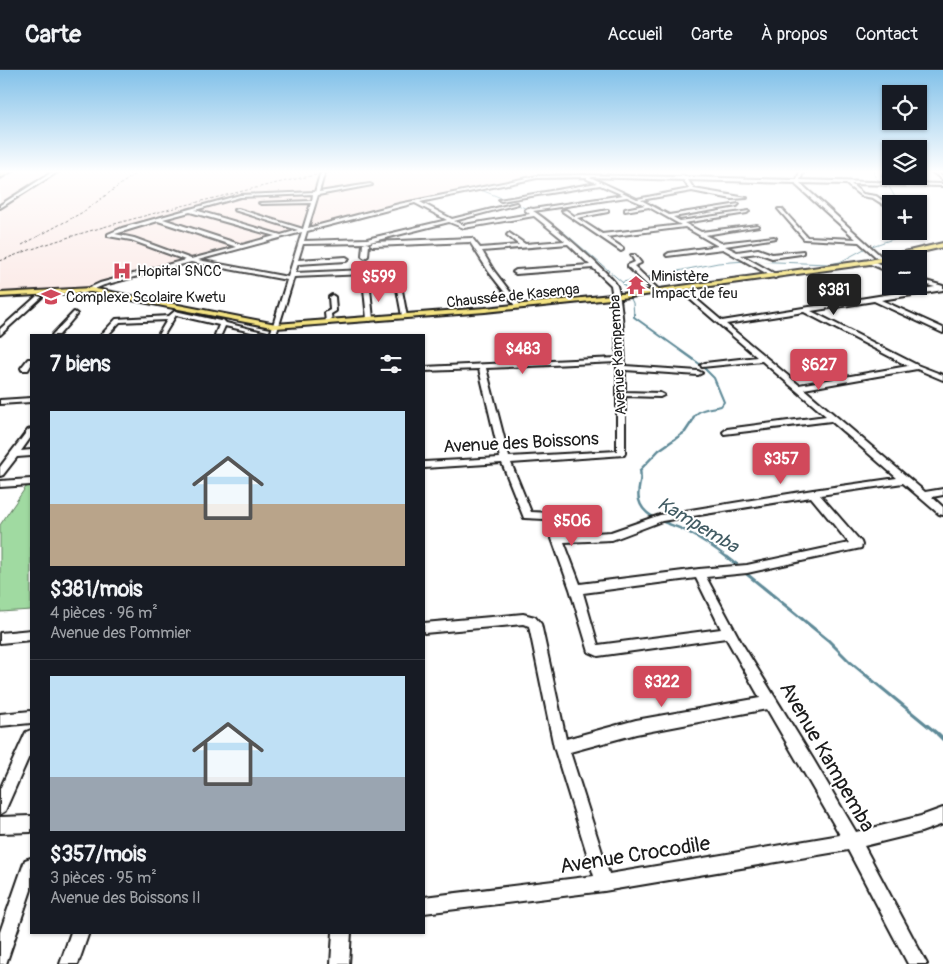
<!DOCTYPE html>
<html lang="fr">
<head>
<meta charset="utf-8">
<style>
  body { margin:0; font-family:Pangolin,sans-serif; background:#20242c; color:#f1f3f6; height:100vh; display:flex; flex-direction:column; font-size:19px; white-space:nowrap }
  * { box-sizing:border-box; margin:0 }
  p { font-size:16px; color:#9ea1a6 }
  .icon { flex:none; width:28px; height:28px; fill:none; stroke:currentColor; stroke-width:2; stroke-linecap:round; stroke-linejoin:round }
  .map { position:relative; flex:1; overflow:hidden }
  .sheet { position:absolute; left:30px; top:264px; width:395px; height:600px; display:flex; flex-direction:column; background:#171b24; border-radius:0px; box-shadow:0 1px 4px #0004 }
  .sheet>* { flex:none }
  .tools { position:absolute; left:882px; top:15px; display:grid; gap:10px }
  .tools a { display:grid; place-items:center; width:45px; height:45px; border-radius:0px; background:#171b24; box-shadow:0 1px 4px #0004; font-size:25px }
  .price { position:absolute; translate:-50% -42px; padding:0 11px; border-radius:5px; background:#d1495b; color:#fff; font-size:16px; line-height:32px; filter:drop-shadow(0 1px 2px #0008) }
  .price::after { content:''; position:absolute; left:50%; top:30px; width:15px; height:11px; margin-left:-8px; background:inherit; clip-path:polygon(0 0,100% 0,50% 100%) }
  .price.on { background:#222; color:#fff }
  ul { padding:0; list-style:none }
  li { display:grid; align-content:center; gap:10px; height:265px; padding:0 20px }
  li+li { border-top:1px solid #363941 }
  li span { display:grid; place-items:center; height:155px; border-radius:0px; color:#555 }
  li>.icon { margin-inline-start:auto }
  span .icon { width:90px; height:90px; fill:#fffc; stroke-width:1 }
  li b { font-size:21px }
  h2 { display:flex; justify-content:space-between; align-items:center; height:60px; padding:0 20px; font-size:21px }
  header { display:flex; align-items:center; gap:30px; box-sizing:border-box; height:70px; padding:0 25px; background:#171b24; border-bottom:1px solid #363941 }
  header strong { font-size:24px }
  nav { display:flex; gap:28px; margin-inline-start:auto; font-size:18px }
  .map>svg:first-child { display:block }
  .built { fill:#fbeae7 }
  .green { fill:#a0daa1; stroke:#5e7b5e }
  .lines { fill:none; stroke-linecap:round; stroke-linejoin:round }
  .stream-far4 { stroke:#5e8a98; stroke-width:1 }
  .stream-far3 { stroke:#5e8a98; stroke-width:2 }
  .stream-far2 { stroke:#5e8a98; stroke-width:2.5 }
  .stream-far1 { stroke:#5e8a98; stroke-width:3 }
  .stream { stroke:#5e8a98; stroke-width:4 }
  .minor-casing { stroke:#1c1c1c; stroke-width:4 }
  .major-casing { stroke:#1c1c1c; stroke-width:4 }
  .highway-casing { stroke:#1c1c1c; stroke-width:4 }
  .minor { fill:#fff; fill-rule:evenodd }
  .major { fill:#f4e382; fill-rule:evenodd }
  .highway { fill:#f4e382; fill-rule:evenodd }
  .rail { stroke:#1c1c1c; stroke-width:1; stroke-dasharray:3 2; stroke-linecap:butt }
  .labels { text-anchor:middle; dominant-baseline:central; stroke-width:4; stroke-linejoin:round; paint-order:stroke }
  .far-poi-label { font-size:15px; fill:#1c1c1c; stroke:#fff; text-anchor:start }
  .far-street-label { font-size:15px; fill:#1c1c1c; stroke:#fff }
  .street-label { font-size:18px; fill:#1c1c1c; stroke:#fff }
  .water-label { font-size:19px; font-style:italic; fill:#425c64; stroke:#fff }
  .near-street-label { font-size:21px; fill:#1c1c1c; stroke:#fff }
</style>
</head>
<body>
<header>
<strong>Carte</strong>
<nav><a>Accueil</a><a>Carte</a><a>À propos</a><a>Contact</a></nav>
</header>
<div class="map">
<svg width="943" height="894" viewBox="0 0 943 894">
  <rect width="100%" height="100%" fill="#fff"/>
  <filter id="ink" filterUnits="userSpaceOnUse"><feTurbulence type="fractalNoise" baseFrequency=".02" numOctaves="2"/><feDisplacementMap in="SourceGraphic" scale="10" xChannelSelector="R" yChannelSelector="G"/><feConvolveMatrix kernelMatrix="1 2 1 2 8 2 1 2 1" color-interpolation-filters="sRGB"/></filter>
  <g filter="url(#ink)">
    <path class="built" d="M12,101H552L407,133L113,211L84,217L52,220L0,223V108Z"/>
    <path class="green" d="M31,416V540L0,542V455L26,417Z"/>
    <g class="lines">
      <g class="stream-far4">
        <path d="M873,101L876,109L888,115L899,134"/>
        <path d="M481,120L504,129"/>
        <path d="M505,130L515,134"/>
        <path d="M516,134L529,140"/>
        <path d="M534,142L566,164L623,213L633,233L634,246"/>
        <path d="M750,191L829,194L840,192L866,178L899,167L901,161"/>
        <path d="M623,212L718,193L745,191"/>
      </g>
      <path class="stream-far3" d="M634,244V247L701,295L714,308L724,332L721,336C709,339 696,338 692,351"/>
      <path class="stream-far2" d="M693,350L685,362L659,380L640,400C643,410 636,420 639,430C644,450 671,453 686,461C701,469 715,478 728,488"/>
      <g class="stream-far1">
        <path d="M727,487L740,497"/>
        <path d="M743,501L828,570L850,592L939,665"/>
      </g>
      <path class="stream" d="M938,664L943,669"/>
      <g class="minor-casing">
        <g id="minor">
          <path d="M0,101H6L0,103Z"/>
          <path d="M54,101H59L0,138V135Z"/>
          <path d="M321,101H325L319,122L370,114L372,115L318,125L308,158L399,134L537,106L583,105L680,107L682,106L687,107L797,110L800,101H804L800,110L943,114V116L851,114L863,124L876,126L886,133L884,135L873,128L861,126L846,114L800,113L884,189L885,190L882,192L859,172L804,169L778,139H782L807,167L856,169L796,115V113L688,110L694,119L747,128L732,129L692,121L641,130L669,145L739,134L737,136L673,147L680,151L749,141L747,143L684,153L701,162L757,155L759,156L705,165L721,173L774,167L776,168L725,176L737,182L758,179L772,184L803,181V183L801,184L772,188L758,183L741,185L777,205V207L775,208L723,179L667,186L666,185L669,183L718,176L685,157L606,167L623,178V180L621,181L562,141L566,140L574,146L608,140V142L577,148L602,164L681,155L649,137L625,141V139L645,135L627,127L533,141C545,147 614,207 617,216C623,234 624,277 625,296L698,301L702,303L698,305L625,300V322L660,323L664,325L660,327L625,326V383L624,385L511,393L531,442L551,443L554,447L561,465L611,462L660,445L813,420L897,408L831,351L724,364L723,362L727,359L826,346L762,291L702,297L701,295L705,293L757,287L677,218L682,217L722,251L935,217L919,213V209L943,216V220L881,230L943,258V263L874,231L811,241L917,295L943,305V310L917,299L804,319L925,422L943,419V425L932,427L943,437V445L939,444L903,413L820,425L861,472L862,475L861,478L747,503L706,507L741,572L813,689L856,762L921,746L943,738V754L921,762L864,776L927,894H908L848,780L604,821L424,843V827L594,806L554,677L529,556L523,554L424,563V553L523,544L535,547L541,554L566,669L636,650L760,628L726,568L598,586L589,582L570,519L545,449L524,448L502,393L424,398V392L500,388L479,299L424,301V297L617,288L615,242L611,215L593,198L516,204L513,202L516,200L590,195L568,174L482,181L494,201L521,236L518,238L516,237L489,202L470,172L373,176L370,174L373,172L472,168L480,178L519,175L507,165L509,163L525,174L565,171L534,146L464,158L449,152L366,173L369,174L368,186L365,188L362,186L363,174L366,173L303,174L298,190L346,187L349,189L346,191L298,194L295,203L389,199L392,201L389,203L294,207L276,265H270L287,210L191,192L104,215L83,224L78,223L100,213L185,190L131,170L108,166V164L122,158L240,125L315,122ZM587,107V109L597,113L499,130L501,131L600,115L623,125L533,139L528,138L525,140L530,144L464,155L454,151L518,134L516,133L452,149L420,132L537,108ZM590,107L684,110L689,119L637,129ZM313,124L312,131L259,133L261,134L311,133L303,159L238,139L234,140L298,160L281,165L195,140L240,127ZM415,133L447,150L367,169L304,171L307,161ZM190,142L275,166L242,175L163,149ZM158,151L237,177L191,189L134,168L115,164ZM302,162L288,207L198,190ZM804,242L908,296L799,315L726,254ZM617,292V381L509,387L486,298ZM811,427L849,473L747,495L699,499L580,514L564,472L612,470L662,451ZM696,508L721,559L598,575L583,523ZM767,639L840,765L609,804L570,682L636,664Z"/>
          <path d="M931,101H935L943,107V110Z"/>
          <path d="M884,103L891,104V106L883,105Z"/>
          <path d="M631,185H635L641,193L634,196L659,220V222H655L628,197V195L635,192Z"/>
          <path d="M870,190L891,199V203L868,193V191Z"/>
          <path d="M393,198L398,199L407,247L402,246Z"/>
          <path d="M367,217L370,219L373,249L370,251L367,249L364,219Z"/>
          <path d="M332,225L335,227L336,241L331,244L332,252L329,254L326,252L325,243L330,240L329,227Z"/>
          <path d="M37,226L42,227L0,265V259Z"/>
          <path d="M175,241L220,251L223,250L226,253L267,263L264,265L225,256L221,265H215L219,255L176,245L164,265H158L167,250L120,252L108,265H101L116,249L169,246Z"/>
          <path d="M74,242L77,244L59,265H52Z"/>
          <path d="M28,289H31V295L28,300H22L21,298Z"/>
          <path d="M31,328V332L0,334V330Z"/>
          <path d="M31,359V367L21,381L31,380V386L17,387L3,405L0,406V397L28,360Z"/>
          <path d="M31,409V415L0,417V411Z"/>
          <path d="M31,560V570L0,573V563Z"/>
          <path d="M31,641V653L0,656V644Z"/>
          <path d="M31,660V682L5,741L0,744V719L26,662Z"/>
          <path d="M31,746V762L0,763V747Z"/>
          <path d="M31,788V820L6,894H0V862L25,790Z"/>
          <path d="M71,862H89L78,894H60Z"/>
          <path d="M333,862H351L349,894H331Z"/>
        </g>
      </g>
      <g class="major-casing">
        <path id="major" d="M943,173V177L870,194L630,227L485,242L276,258L91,222L0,227V223L91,218L276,254L485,238L630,223L870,190Z"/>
      </g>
      <g class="highway-casing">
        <path id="highway" d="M5,101H12L0,108V104Z"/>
      </g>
      <use href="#minor" class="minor"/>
      <use href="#major" class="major"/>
      <use href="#highway" class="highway"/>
      <g class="rail">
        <path d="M22,175L83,142L139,101"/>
        <path d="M0,191C58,168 118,153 178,137C231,124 284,110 338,101"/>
      </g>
    </g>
  </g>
  <linearGradient id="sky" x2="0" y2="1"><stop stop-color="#82c1e9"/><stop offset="0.45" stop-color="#fff"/><stop offset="1" stop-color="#fff" stop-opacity="0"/></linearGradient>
  <rect width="943" height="226" fill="url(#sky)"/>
  <defs>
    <g id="hospital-bare" transform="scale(1.5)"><path d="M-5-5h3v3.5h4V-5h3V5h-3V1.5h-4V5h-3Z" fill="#d1495b" stroke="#fff" stroke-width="2.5" paint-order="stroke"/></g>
    <g id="temple-bare" transform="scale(1.5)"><path d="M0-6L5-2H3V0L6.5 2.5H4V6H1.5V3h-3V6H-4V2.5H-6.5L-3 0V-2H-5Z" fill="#d1495b" stroke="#fff" stroke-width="2.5" paint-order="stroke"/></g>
    <g id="school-bare" transform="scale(1.5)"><path d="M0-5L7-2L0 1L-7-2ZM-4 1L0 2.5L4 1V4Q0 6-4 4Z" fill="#d1495b" stroke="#fff" stroke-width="2.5" paint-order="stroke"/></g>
  </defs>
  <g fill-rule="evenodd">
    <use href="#hospital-bare" x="122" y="201"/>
    <use href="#temple-bare" x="636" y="215"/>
    <use href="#school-bare" x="51" y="227"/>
  </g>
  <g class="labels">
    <g class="far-poi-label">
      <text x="137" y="201">Hopital SNCC</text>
      <text x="651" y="206">Ministère<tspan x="651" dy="17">Impact de feu</tspan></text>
      <text x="66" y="227">Complexe Scolaire Kwetu</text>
    </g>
    <g class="far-street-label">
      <text transform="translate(513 226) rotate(-6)">Chaussée de Kasenga</text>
      <text transform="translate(618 285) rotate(-93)">Avenue Kampemba</text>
    </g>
    <g class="street-label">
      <text transform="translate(521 373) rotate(-3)">Avenue des Boissons</text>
    </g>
    <g class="water-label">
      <text transform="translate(698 455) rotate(31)">Kampemba</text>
    </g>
    <g class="near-street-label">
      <text transform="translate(827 687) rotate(60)">Avenue Kampemba</text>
      <text transform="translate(635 785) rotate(-9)">Avenue Crocodile</text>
    </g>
  </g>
</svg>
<div class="tools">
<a><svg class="icon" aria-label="locate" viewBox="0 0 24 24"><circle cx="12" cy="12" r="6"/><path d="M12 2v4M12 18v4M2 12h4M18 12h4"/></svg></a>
<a><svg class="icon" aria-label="layers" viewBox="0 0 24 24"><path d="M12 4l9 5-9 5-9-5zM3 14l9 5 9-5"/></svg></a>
<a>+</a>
<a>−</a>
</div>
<b class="price" style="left:379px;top:233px">$599</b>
<b class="price on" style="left:834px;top:246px">$381</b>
<b class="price" style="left:523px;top:305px">$483</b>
<b class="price" style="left:819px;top:321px">$627</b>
<b class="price" style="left:781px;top:415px">$357</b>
<b class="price" style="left:572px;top:477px">$506</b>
<b class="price" style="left:662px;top:638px">$322</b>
<section class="sheet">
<h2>7 biens<svg class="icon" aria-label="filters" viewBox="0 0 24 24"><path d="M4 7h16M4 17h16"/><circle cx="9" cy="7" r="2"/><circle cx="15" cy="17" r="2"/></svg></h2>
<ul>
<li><span style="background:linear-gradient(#bfe0f5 60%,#b9a48a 0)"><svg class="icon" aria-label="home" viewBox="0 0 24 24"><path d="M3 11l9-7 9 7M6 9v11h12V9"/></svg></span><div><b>$381/mois</b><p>4 pièces · 96 m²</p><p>Avenue des Pommier</p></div></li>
<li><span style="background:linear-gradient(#bfe0f5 65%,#9aa5b1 0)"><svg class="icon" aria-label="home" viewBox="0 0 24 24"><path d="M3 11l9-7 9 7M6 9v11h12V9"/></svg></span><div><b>$357/mois</b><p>3 pièces · 95 m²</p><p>Avenue des Boissons II</p></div></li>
</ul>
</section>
</div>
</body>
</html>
